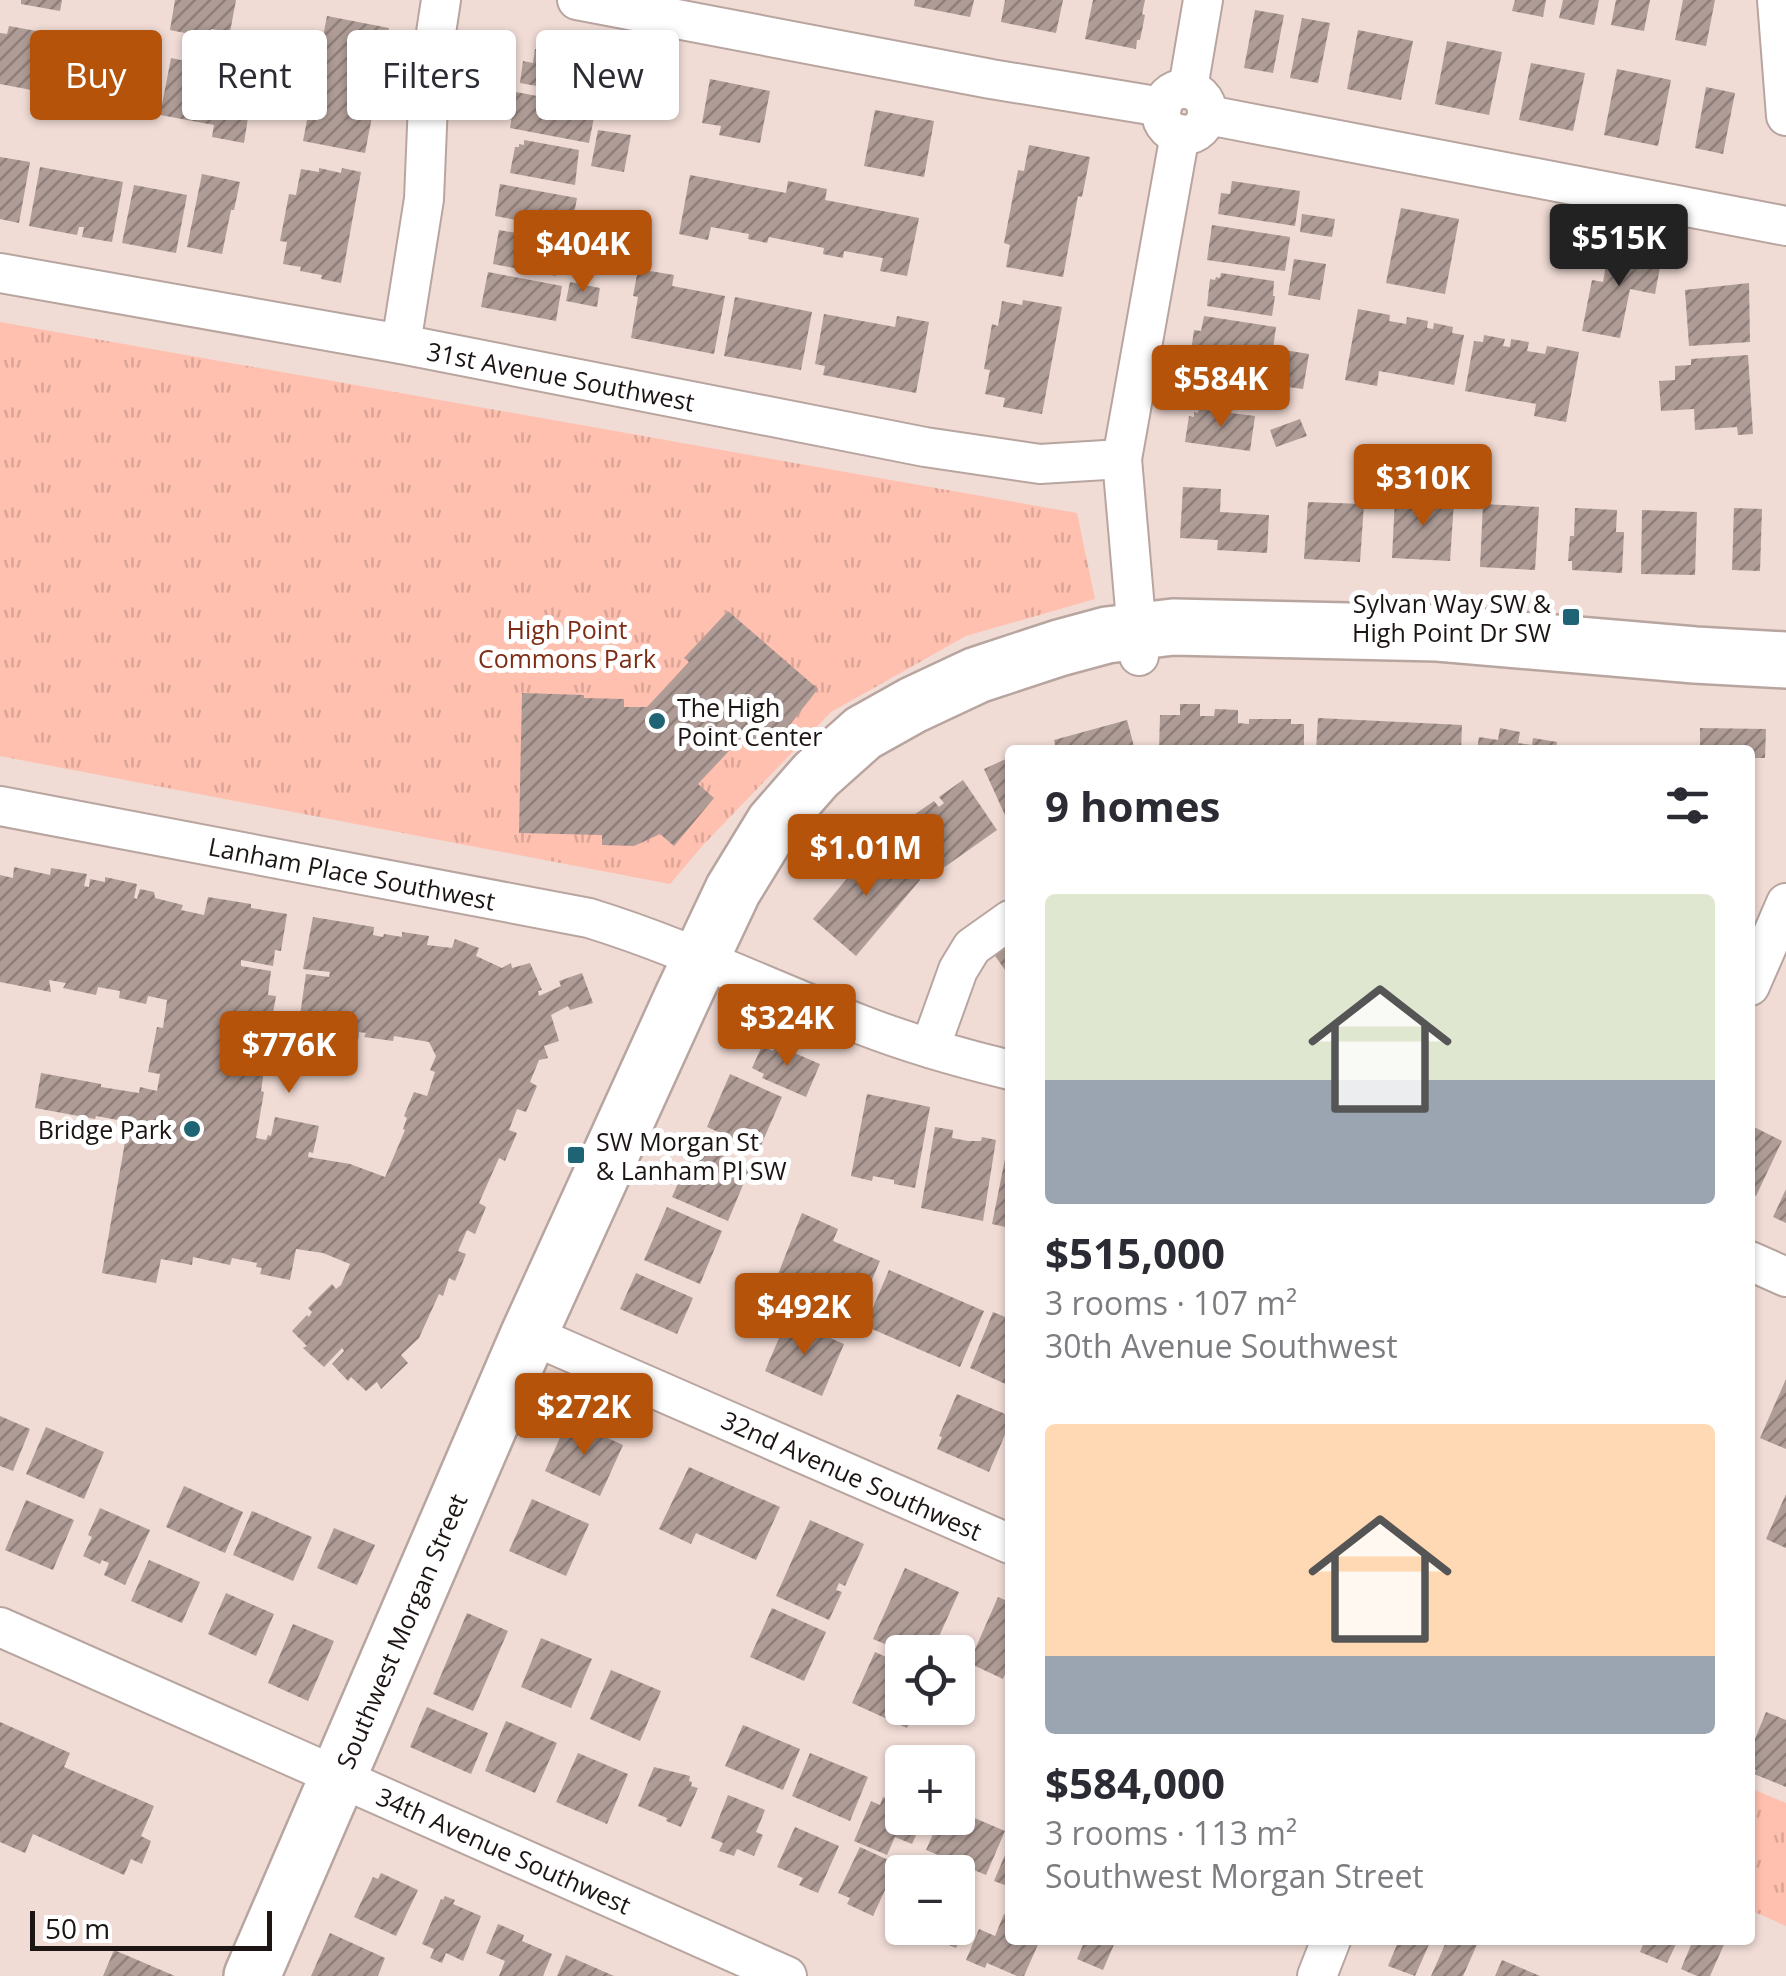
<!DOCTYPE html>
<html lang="en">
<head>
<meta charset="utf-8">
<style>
  body { margin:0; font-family:"Open Sans",sans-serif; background:#f2f2f3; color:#2b2b33; height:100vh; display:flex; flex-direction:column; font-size:38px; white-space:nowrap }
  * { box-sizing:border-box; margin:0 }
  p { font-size:32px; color:#7c7c81 }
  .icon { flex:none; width:55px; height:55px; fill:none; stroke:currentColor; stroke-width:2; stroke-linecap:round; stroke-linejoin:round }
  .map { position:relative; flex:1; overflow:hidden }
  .drawer { position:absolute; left:1005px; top:745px; width:750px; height:1200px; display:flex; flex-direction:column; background:#fff; border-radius:10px; box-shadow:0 2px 8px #0004 }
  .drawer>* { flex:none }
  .guide { position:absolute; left:30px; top:30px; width:825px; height:90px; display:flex; gap:20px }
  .fabs { position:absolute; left:885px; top:1635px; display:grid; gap:20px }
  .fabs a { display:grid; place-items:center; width:90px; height:90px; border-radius:10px; background:#fff; box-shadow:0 2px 8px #0004; font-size:50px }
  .scale { position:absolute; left:30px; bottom:25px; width:242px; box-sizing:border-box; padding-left:10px; border:5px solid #1d1513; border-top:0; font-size:28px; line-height:35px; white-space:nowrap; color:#1d1513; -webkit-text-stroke:8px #fff; paint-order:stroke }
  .price { position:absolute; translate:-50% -85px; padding:0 22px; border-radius:10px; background:#b45309; color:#fff; font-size:32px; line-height:65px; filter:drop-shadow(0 2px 5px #0008) }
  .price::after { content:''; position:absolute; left:50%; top:60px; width:30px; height:22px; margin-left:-15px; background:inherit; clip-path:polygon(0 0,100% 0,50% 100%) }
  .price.current { background:#222; color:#fff }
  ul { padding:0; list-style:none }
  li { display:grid; align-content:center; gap:20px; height:530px; padding:0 40px }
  li span { display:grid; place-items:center; height:310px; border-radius:10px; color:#555 }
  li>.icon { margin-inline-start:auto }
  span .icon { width:180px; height:180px; fill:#fffc; stroke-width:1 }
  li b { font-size:42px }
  h2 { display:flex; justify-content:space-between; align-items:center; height:120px; padding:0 40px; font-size:42px }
  .chip { padding:0 35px; border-radius:10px; background:#fff; box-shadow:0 2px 8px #0004; font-size:35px; line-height:90px }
  .chip.current { background:#b45309; color:#fff }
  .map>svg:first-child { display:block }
  .park { fill:url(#park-tufts) }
  .building { fill:url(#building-hatch) }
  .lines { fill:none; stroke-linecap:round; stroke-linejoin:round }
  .street-casing { stroke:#b8a59f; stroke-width:42 }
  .secondary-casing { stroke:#b8a59f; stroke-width:60 }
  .street { stroke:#fff; stroke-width:38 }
  .secondary { stroke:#fff; stroke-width:55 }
  .poi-dot { fill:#1e6474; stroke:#fff; stroke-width:4 }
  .labels { text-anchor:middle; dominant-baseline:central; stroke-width:10; stroke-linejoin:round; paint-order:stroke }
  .street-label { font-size:25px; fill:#1d1513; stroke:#fff }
  .poi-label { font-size:25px; fill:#1d1513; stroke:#fff; text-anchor:end }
  .park-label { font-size:25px; fill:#7d2c15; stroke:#fff }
</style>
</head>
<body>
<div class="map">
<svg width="1786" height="1976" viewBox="0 0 1786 1976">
  <defs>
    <pattern id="park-tufts" width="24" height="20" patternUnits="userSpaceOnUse" patternTransform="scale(2.5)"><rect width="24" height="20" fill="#ffc0af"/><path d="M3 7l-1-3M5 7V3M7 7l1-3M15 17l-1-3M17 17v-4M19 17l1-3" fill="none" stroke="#daa496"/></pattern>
    <pattern id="building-hatch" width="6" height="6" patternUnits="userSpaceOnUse" patternTransform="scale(2.5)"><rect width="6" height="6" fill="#af9c96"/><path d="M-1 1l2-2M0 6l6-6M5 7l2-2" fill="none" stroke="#8e7e79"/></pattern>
  </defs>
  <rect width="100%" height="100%" fill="#f0dbd5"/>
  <g class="park">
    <path d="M0,322L1077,513L1095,599L966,636L831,712L704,844L670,884L0,756Z"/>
    <path d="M1750,1788L1786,1803V1926L1750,1910Z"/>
  </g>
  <g class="building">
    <path d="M21,0H62L60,11L21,4Z"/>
    <path d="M175,0H236L230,32L211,29L210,38L170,30Z"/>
    <path d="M915,0H974L970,17L914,6Z"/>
    <path d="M1005,0H1063L1056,33L1001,22Z"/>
    <path d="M1093,0H1145L1142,14L1145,15L1140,40H1137L1136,49L1085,39Z"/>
    <path d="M1515,0H1546L1543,17L1512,11Z"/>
    <path d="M1563,0H1599L1594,25L1559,18Z"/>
    <path d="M1616,0H1650L1644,31L1611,25Z"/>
    <path d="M1683,0H1715L1706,46L1675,40Z"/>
    <path d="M1255,10L1284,15L1273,73L1244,68Z"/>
    <path d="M327,16L389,28L365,153L303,141Z"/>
    <path d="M1302,18L1330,23L1318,83L1290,78Z"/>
    <path d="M9,26L53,34L42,92L0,84V33L7,34Z"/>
    <path d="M1358,30L1413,41L1401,100L1347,89Z"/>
    <path d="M66,35L96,41L95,48L131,55L133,48L161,54L151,108L55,91Z"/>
    <path d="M1447,41L1502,52L1489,115L1435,104Z"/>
    <path d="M535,49L606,62L599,97L520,83L523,61L533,63Z"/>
    <path d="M171,58L215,67L214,74L222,75L224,67L255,73L244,143L212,137L214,125L160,115Z"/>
    <path d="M1531,63L1585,73L1573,131L1519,120Z"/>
    <path d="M1617,69L1671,80L1658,146L1604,135Z"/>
    <path d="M710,79L770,91L760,143L719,135L721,126L702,123Z"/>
    <path d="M605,84L640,90L636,108L602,102Z"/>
    <path d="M1706,87L1735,93L1723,154L1695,148Z"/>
    <path d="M516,92L596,107L589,143L510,128Z"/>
    <path d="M875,110L934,121L924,177L864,166Z"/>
    <path d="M598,130L631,135L624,172L591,166Z"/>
    <path d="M524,140L579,150L575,185L510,173L515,147H519V144L524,145Z"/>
    <path d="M1029,145L1090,157L1082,197L1078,196L1063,277L1006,267L1010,245L1004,243L1018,170L1024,171Z"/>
    <path d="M0,157L30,162L19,223L0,219Z"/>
    <path d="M40,167L123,182L112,242L82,237L84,227H79L77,235L29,226Z"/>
    <path d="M319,168L341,173L342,168L361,172L341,283L321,279L322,275L300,271L301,267L283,264L287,242L280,241L289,194L296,195L301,169L319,172Z"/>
    <path d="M202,174L240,182L234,210H231L222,254L187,247Z"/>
    <path d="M690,175L786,193L788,181L827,189L825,200L919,218L907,276L880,271L883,258L844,251L843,258L823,254L824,248L769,237L767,243L748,239L749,234L711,227L708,240L679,234Z"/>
    <path d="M1232,181L1300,191L1295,226L1218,214L1221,193L1230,194Z"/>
    <path d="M500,184L577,198L571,230L495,216Z"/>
    <path d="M134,185L187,195L176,253L122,243Z"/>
    <path d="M1401,208L1459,219L1445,294L1386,283Z"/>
    <path d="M1302,214L1335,219L1332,237L1300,232Z"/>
    <path d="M581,221L612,227L605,261L575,256Z"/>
    <path d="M1212,225L1290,237L1285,271L1207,260Z"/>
    <path d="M499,230L562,241L556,276L493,264Z"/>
    <path d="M1610,246L1662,256L1655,294L1630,289L1620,338L1582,331L1592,280L1603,282Z"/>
    <path d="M1294,259L1326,264L1320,300L1288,295Z"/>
    <path d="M638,269L674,275L672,286L725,296L714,354L631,338L638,297L633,296Z"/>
    <path d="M488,272L562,286L556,321L481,307Z"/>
    <path d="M1221,273L1274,281L1273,296H1275L1272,316L1207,306L1210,279L1215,280L1216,277L1220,278Z"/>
    <path d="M570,282L600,288L597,307L566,301Z"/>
    <path d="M1749,283L1750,342L1689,346L1685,290Z"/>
    <path d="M735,297L812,312L801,370L724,356Z"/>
    <path d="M1023,300L1062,307L1042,414L1003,407L1005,398L985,394L990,370L984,369L992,324L998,326L1002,301L1022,305Z"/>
    <path d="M1358,309L1390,315L1389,321L1406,324L1407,317L1428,321L1427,328L1433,329L1434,323L1453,327L1452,333L1464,335L1454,385L1379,371L1377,386L1345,380Z"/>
    <path d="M824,314L895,327L897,316L929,322L916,393L823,375L825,366L815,364Z"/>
    <path d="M1204,316L1276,327L1271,363L1191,351L1194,330L1201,331Z"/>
    <path d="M1484,335L1505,339L1503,346L1510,347L1511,339L1529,342L1527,351L1545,354L1547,346L1579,352L1566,422L1534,416L1536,404L1465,391L1474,341L1483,342Z"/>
    <path d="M1278,349L1309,354L1303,389L1273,385Z"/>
    <path d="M1748,355L1753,434L1738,435L1737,427L1695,430L1694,409L1661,411L1659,381L1675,380V366L1691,365V359Z"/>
    <path d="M1199,362L1266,372L1261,407L1182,395L1186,372L1197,373Z"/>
    <path d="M1199,409L1255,416L1250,451L1185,442L1189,416L1194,417V412L1198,413Z"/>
    <path d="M1300,419L1307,436L1276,447L1270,430Z"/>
    <path d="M1183,487L1221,489L1220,512L1269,515L1267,553L1217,550L1218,540L1180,538Z"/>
    <path d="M1395,498L1454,501L1450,561L1392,558Z"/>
    <path d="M1308,502L1364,504L1360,562L1304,559Z"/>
    <path d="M1483,504L1539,507L1535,570L1480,567Z"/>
    <path d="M1575,508L1617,510L1616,532H1624L1622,573L1572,570V561H1568L1570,536H1574Z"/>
    <path d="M1734,508L1762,509L1760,571L1732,570Z"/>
    <path d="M1642,510L1697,512L1695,575L1641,574Z"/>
    <path d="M728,611L818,689L770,750L763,743L759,748L744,735L698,784L714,798L674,846L660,834L634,846L602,845V835L519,833L522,693L584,695V698L624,699V707H647L689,662L684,658Z"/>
    <path d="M1180,704H1200V716H1214L1215,709L1238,710V723L1249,724V719H1291V724H1304V750H1159L1160,715H1180Z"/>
    <path d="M1318,718L1462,725L1461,750H1316Z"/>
    <path d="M1127,720L1135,750H1056L1054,740Z"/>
    <path d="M1500,728L1520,732L1518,743L1532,745L1533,738L1557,742L1556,750H1477L1479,737L1498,740Z"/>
    <path d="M1700,728L1766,729L1765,758H1750V750H1700Z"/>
    <path d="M1010,757V826L984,769Z"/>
    <path d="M963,780L997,830L929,878L895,828L934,801L939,807L944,803L939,797Z"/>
    <path d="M877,843L920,880L856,956L813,919Z"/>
    <path d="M14,867L50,875L51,868L87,874L84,886L89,887L90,879L105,882V877L137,884L134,898L137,899L140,889L154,892L155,898L183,905L181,910L204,915L208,897L251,904V908L287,914L281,951L275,950L273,966L241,960V966L271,971L268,995L276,996L271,1025L263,1024L259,1049L267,1050L261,1091L264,1092L256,1138L266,1140L268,1135L271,1136L275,1117L319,1126L313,1153L309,1152L308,1157L350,1164L385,1177L405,1130L403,1129L407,1118L404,1116L414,1092L427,1096L435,1072L430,1070L436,1056L429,1042L394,1036L393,1041L364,1037L366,1033L359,1032L358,1040L298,1029L306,974L329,977L330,972L303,969L313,917L374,927L373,935L383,937L384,934L402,937V932L429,936L427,945L452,948L455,939L479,948L476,956L502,968L511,963L512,968L530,963L542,990L538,991L539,996L561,986L559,981L582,973L593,1003L570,1010L568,1006L551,1015L559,1041L544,1046L548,1058L539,1060L530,1082L537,1086L526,1112L517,1109L509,1130L517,1133L505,1161L499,1158L479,1203L486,1207L475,1234L467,1230L458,1251L466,1254L455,1281L449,1278L443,1296L439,1294L419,1338L401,1355L408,1363L381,1389L377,1382L366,1391L351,1377L348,1381L332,1364L344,1351L342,1348L324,1367L303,1348L307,1346L292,1331L307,1315L309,1317L312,1312L308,1308L332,1284L336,1289L341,1285L350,1264L323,1253L296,1249L290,1280L260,1274L262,1268L256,1267L257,1263L232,1258L230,1265L193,1257L192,1265L161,1259L156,1283L102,1273L128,1125L133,1126L134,1123L96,1116L95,1119L35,1108L41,1073L101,1084V1087L139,1093L140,1087L157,1091L160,1074L148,1072L157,1027L163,1028L167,1000L148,996L146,1004L119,998L120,991L98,987L96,995L63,988L66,983L49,980L51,992L0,982V875L13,878Z"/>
    <path d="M1010,939V977L993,953Z"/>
    <path d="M776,1045L820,1064L806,1097L762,1078L764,1074L752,1068L762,1046L773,1051Z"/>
    <path d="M730,1074L782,1097L759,1150L707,1127Z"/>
    <path d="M867,1094L930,1107L915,1188L894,1184V1180L873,1176L872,1181L851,1176Z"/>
    <path d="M935,1127L953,1130L952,1138L968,1141H981L982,1137L996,1140L983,1221L921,1208Z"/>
    <path d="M1754,1127L1782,1141L1756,1196L1750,1193V1136Z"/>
    <path d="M695,1144L750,1168L728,1221L672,1197Z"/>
    <path d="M1008,1144H1010V1228L992,1224Z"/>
    <path d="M1786,1189V1223L1773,1217Z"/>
    <path d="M667,1207L722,1231L700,1284L644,1260Z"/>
    <path d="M802,1213L838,1229L833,1241L880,1261L856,1317L812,1298L815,1290L812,1289L809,1297L775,1282Z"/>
    <path d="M889,1270L984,1311L960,1367L865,1326Z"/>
    <path d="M636,1273L693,1298L677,1334L620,1309Z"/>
    <path d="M993,1312L1010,1319V1386L970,1368Z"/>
    <path d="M787,1319L844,1344L822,1396L765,1371Z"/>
    <path d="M1786,1379V1449L1760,1438Z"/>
    <path d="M957,1394L1010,1416V1423L989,1472L937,1449L942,1437L939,1436Z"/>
    <path d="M0,1416L30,1429L13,1471L0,1466Z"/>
    <path d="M568,1420L623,1445L600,1496L545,1471Z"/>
    <path d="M46,1427L104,1452L84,1499L26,1474Z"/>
    <path d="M689,1467L780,1507L756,1560L696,1533L691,1544L659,1529Z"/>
    <path d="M184,1486L243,1512L225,1553L166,1527Z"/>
    <path d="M1786,1494V1548L1766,1539Z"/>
    <path d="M532,1499L589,1524L566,1576L509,1551Z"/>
    <path d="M26,1500L74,1520L53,1570L5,1550Z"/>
    <path d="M100,1508L150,1530L125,1585L104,1575L109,1563L102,1560L100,1564L83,1556L92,1537L88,1535Z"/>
    <path d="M252,1511L312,1537L293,1581L233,1555Z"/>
    <path d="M810,1520L864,1544L845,1586L839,1583L836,1590L842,1592L829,1620L776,1596Z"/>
    <path d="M334,1528L375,1545L357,1585L317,1568Z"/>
    <path d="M149,1560L200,1582L182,1623L131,1601Z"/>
    <path d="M905,1568L959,1592L932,1652H904L873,1639Z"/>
    <path d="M226,1593L274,1614L256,1656L208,1634Z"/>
    <path d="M998,1597L1010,1602V1663L1003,1679L969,1663Z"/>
    <path d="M772,1608L826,1632L804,1681L750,1657Z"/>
    <path d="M467,1613L508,1631L473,1711L433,1694Z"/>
    <path d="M293,1624L334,1641L308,1701L268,1683Z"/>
    <path d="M541,1638L592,1659L571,1708L521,1687Z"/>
    <path d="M875,1652L902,1664V1708H916L907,1728L852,1703Z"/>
    <path d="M611,1670L661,1691L640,1741L590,1719Z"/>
    <path d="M427,1707L488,1733L471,1774L410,1747Z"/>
    <path d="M1766,1712L1786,1720V1787L1754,1774L1756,1770L1750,1768V1751Z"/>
    <path d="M506,1721L557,1743L535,1793L485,1771Z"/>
    <path d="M0,1722L70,1753L64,1767L154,1806L141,1836L151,1841L142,1864L131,1859L124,1875L33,1834L25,1853L0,1842Z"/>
    <path d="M743,1725L800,1749L783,1790L725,1766Z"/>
    <path d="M578,1753L628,1774L607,1824L556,1802Z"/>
    <path d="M810,1753L868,1777L850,1821L792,1796Z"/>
    <path d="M654,1767L690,1776L689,1781L692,1782L691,1786L698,1788L681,1827L666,1821L667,1818L638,1806Z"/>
    <path d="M728,1795L765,1810L756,1832L763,1835L754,1856L737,1849L734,1856L719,1851L723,1843L711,1838Z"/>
    <path d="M883,1797L902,1805V1818H924L912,1844L895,1837L887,1855L854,1841L871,1801L880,1805Z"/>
    <path d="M958,1811L1005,1831L986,1875L926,1850L940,1818H958Z"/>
    <path d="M795,1827L839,1846L818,1893L799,1885L803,1878L777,1867Z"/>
    <path d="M1010,1843V1887L994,1881Z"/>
    <path d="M860,1847L897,1864L873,1916L847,1904L850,1898L838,1893Z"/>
    <path d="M381,1873L418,1890L396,1936L354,1917L373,1877L378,1879Z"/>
    <path d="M445,1896L455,1900L453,1904L481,1916L463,1961L446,1953L442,1963L430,1958L434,1949L422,1944L441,1899L443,1900Z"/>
    <path d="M958,1913L969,1918L956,1948L937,1940L939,1936L919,1928H958Z"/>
    <path d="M1004,1914L1010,1917V1940H1040L1024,1976H1017L987,1963L985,1968L966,1960L979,1929L995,1936Z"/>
    <path d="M498,1924L524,1935L522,1941L552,1954L543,1976H499L505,1961L486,1953Z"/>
    <path d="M330,1933L385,1958L378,1976H311Z"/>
    <path d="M1085,1940H1116L1103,1970L1077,1959Z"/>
    <path d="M1399,1940H1431L1415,1976L1388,1966Z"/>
    <path d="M1447,1940H1479L1463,1976H1431Z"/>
    <path d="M1645,1940H1678L1667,1963L1640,1952Z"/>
    <path d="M1693,1940H1726L1710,1976H1697L1681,1969Z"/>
    <path d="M114,1950L175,1976H103Z"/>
    <path d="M566,1955L614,1976H557Z"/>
    <path d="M1502,1960L1540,1976H1495Z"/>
  </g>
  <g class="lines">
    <g class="street-casing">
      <g id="street">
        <path d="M577,0L991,79L1162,107"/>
        <path d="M1777,0L1786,116"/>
        <path d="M1188,88L1203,0"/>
        <circle cx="1184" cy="112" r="23"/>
        <path d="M1208,115L1786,226"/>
        <path d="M0,273L401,344L925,447L1040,464L1122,459"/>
        <path d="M401,344L424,199L429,79L441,0"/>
        <path d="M1139,656L1122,459L1180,134"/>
        <path d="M0,806L589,918C683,947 771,990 862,1025C911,1044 960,1058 1010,1070"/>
        <path d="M1750,986L1786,903"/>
        <path d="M930,1048L958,970L972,947L1010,920"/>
        <path d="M1750,1261L1786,1277"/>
        <path d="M529,1334L1010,1544"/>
        <path d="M0,1627L787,1976"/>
        <path d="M1317,1976L1331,1940"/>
      </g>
    </g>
    <g class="secondary-casing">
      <path id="secondary" d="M252,1976L529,1334L682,998L733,890L774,823L816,775L863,733L913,705L977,675L1059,648L1107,635L1173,627L1438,633L1695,655L1786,660"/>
    </g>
    <use href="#street" class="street"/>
    <use href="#secondary" class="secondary"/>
  </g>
  <g class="poi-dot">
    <rect x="1561" y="607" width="20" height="20" rx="5"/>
    <circle cx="657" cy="721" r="10"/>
    <circle cx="192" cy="1129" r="10"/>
    <rect x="566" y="1145" width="20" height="20" rx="5"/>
  </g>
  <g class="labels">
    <g class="street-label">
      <text transform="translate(561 376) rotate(11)">31st Avenue Southwest</text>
      <text transform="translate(352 873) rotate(11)">Lanham Place Southwest</text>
      <text transform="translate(852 1475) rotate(24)">32nd Avenue Southwest</text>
      <text transform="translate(401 1631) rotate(-67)">Southwest Morgan Street</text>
      <text transform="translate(504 1850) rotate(24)">34th Avenue Southwest</text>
    </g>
    <g class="poi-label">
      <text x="1551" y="603">Sylvan Way SW &amp;<tspan x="1551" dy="29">High Point Dr SW</tspan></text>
      <text x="677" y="707" text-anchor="start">The High<tspan x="677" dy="29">Point Center</tspan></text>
      <text x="172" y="1129">Bridge Park</text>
      <text x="596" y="1141" text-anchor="start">SW Morgan St<tspan x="596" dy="29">&amp; Lanham Pl SW</tspan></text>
    </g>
    <g class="park-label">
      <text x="567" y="629">High Point<tspan x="567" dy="29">Commons Park</tspan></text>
    </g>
  </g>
</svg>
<div class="fabs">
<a><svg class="icon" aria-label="locate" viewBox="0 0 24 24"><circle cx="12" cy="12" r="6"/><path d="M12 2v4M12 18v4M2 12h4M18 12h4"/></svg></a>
<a>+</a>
<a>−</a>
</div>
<div class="scale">50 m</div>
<b class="price current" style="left:1619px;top:289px">$515K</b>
<b class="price" style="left:583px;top:295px">$404K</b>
<b class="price" style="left:1221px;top:430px">$584K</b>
<b class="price" style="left:1423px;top:529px">$310K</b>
<b class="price" style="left:866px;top:899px">$1.01M</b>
<b class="price" style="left:787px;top:1069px">$324K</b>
<b class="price" style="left:289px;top:1096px">$776K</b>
<b class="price" style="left:804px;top:1358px">$492K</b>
<b class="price" style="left:584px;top:1458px">$272K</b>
<div class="guide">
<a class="chip current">Buy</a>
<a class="chip">Rent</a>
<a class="chip">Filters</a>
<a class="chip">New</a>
</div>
<section class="drawer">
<h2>9 homes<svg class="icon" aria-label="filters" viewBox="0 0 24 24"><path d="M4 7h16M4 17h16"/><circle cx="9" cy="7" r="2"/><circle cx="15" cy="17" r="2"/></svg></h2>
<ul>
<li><span style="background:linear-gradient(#dfe7d0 60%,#9aa5b1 0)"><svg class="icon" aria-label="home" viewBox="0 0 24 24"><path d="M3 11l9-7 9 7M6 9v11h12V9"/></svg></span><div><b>$515,000</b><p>3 rooms · 107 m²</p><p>30th Avenue Southwest</p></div></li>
<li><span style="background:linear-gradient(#ffd9b3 75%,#9aa5b1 0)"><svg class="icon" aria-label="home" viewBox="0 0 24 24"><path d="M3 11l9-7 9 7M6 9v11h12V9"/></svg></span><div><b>$584,000</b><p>3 rooms · 113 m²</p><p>Southwest Morgan Street</p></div></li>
</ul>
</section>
</div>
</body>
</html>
